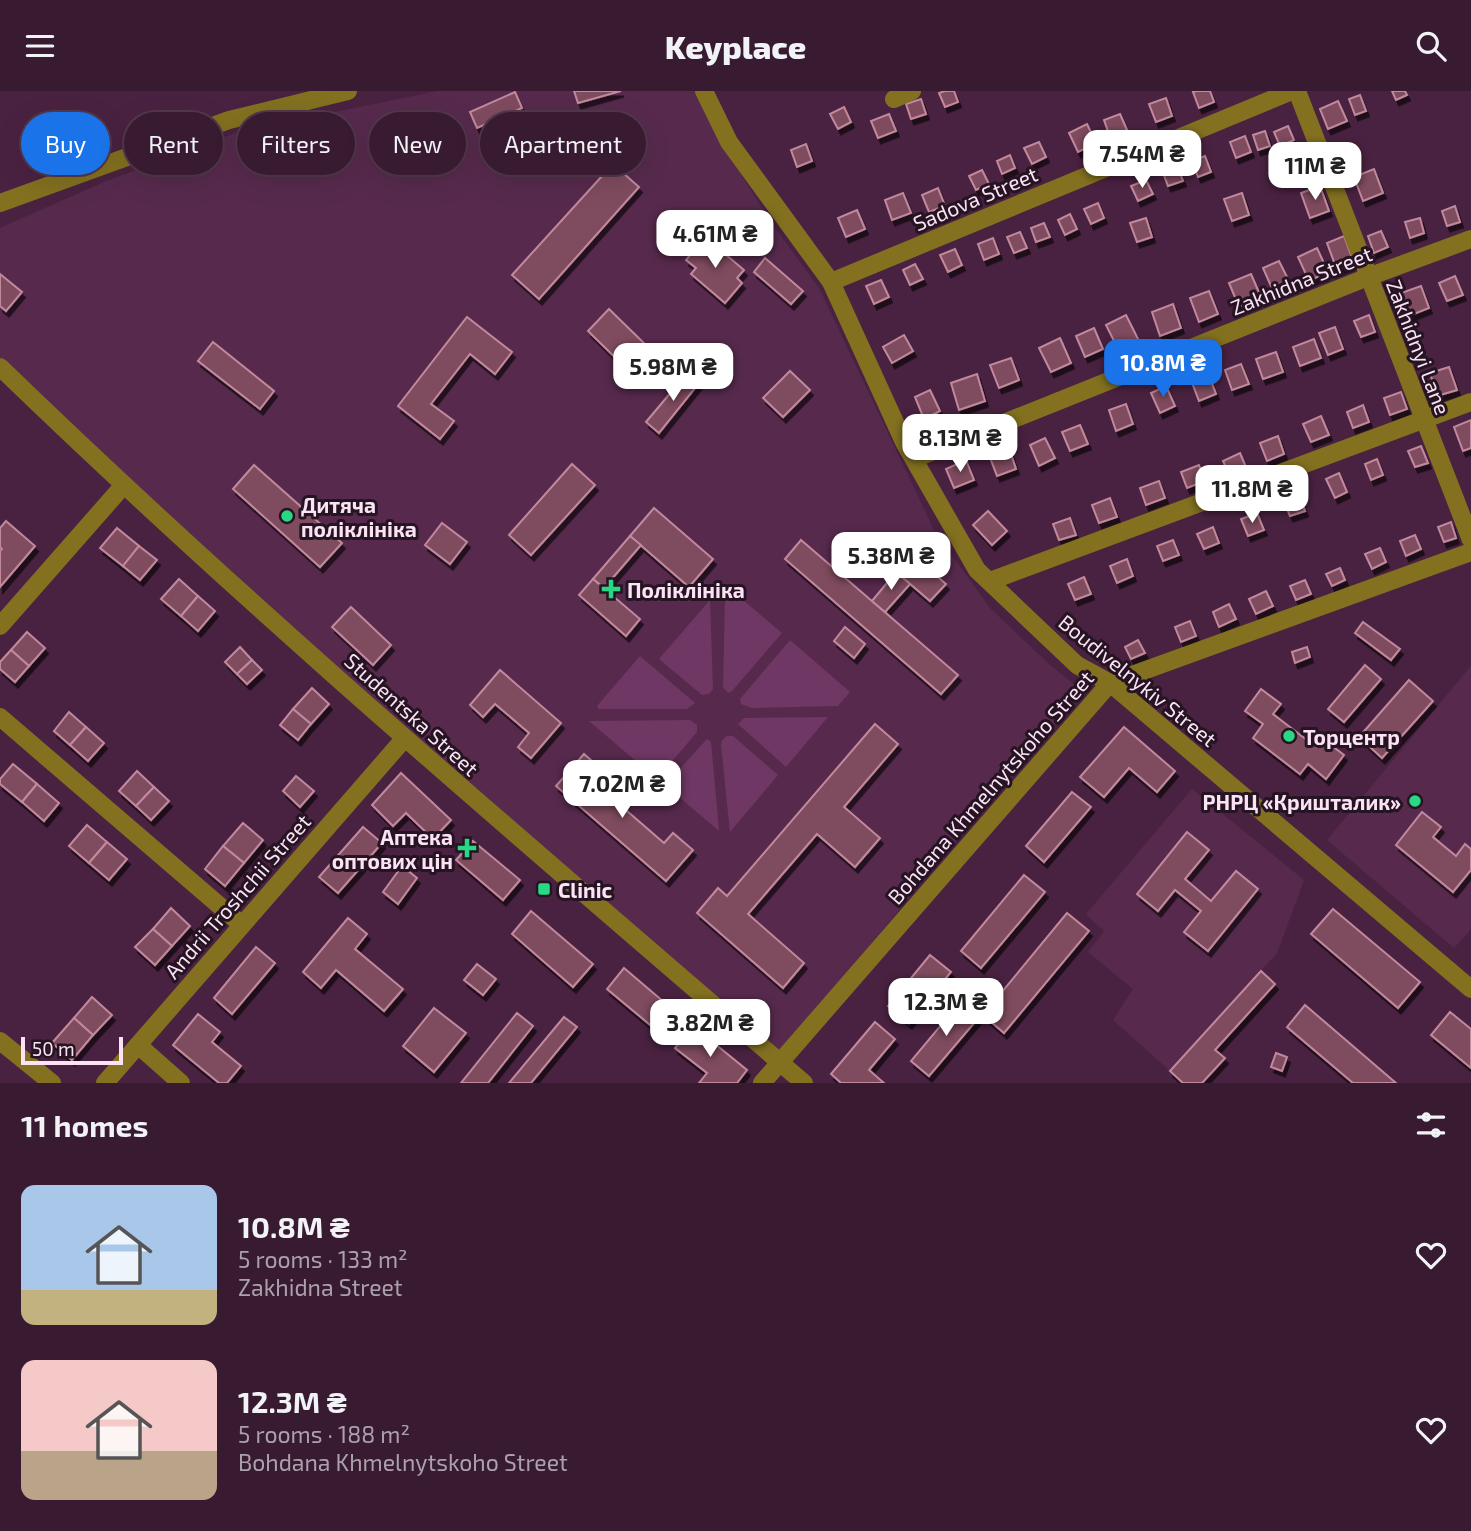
<!DOCTYPE html>
<html lang="en">
<head>
<meta charset="utf-8">
<style>
  body { margin:0; font-family:"Exo 2",sans-serif; background:#3f2339; color:#f1f3f6; height:100vh; display:flex; flex-direction:column; font-size:26px; white-space:nowrap }
  * { box-sizing:border-box; margin:0 }
  p { font-size:23px; color:#aba1ab }
  .icon { flex:none; width:38px; height:38px; fill:none; stroke:currentColor; stroke-width:2; stroke-linecap:round; stroke-linejoin:round }
  .map { position:relative; height:992px; overflow:hidden }
  .panel { display:flex; flex-direction:column; background:#381a31; flex:1 }
  .panel>* { flex:none }
  .guide { position:absolute; left:21px; top:21px; width:700px; height:63px; display:flex; gap:14px }
  .scale { position:absolute; left:21px; bottom:18px; width:102px; box-sizing:border-box; padding-left:7px; border:4px solid #fce2f5; border-top:0; font-size:19px; line-height:24px; white-space:nowrap; color:#fce2f5; -webkit-text-stroke:5px #251421; paint-order:stroke }
  .price { position:absolute; translate:-50% -60px; padding:0 16px; border-radius:14px; background:#fff; color:#222; font-size:23px; line-height:46px; filter:drop-shadow(0 2px 4px #0008) }
  .price::after { content:''; position:absolute; left:50%; top:42px; width:21px; height:16px; margin-left:-10px; background:inherit; clip-path:polygon(0 0,100% 0,50% 100%) }
  .price.current { background:#1a73e8; color:#fff }
  ul { padding:0; list-style:none }
  li { display:flex; align-items:center; gap:21px; height:175px; padding:0 21px }
  li span { display:grid; place-items:center; flex:none; width:196px; height:140px; border-radius:14px; color:#555 }
  li>.icon { margin-inline-start:auto }
  span .icon { width:84px; height:84px; fill:#fffc; stroke-width:1 }
  li b { font-size:30px }
  h2 { display:flex; justify-content:space-between; align-items:center; height:84px; padding:0 21px; font-size:30px }
  .chip { padding:0 24px; border-radius:32px; background:#381a31; box-shadow:0 7px 28px #0002,0 0 0 2px #52384d; font-size:24px; line-height:63px }
  .chip.current { background:#1a73e8; color:#fff }
  header { display:flex; justify-content:space-between; align-items:center; height:91px; padding:0 21px; background:#381a31; font-size:32px; font-weight:800 }
  .map>svg:first-child { display:block }
  .built { fill:#572a4d }
  .green { fill:#6f3763 }
  .building { fill:#7f4b5f; stroke:#c2899d; stroke-width:2; filter:url(#shadow) }
  .lines { fill:none; stroke-linecap:round; stroke-linejoin:round }
  .minor { stroke:#837120; stroke-width:18 }
  .poi-dot { fill:#29d885; stroke:#251421; stroke-width:2.5 }
  .labels { text-anchor:middle; dominant-baseline:central; stroke-width:6; stroke-linejoin:round; paint-order:stroke }
  .street-label { font-size:21px; fill:#fce2f5; stroke:#251421 }
  .poi-label { font-size:21px; font-weight:bold; fill:#fce2f5; stroke:#251421; text-anchor:start }
</style>
</head>
<body>
<header><svg class="icon" aria-label="menu" viewBox="0 0 24 24"><path d="M4 6h16M4 12h16M4 18h16"/></svg>Keyplace<svg class="icon" aria-label="search" viewBox="0 0 24 24"><circle cx="10" cy="10" r="6"/><path d="M15 15l6 6"/></svg></header>
<div class="map">
<svg width="1471" height="992" viewBox="0 0 1471 992">
  <defs>
    <filter id="shadow"><feDropShadow dx="3" dy="5.5" stdDeviation="0" flood-color="#0009"/></filter>
  </defs>
  <rect width="100%" height="100%" fill="#4a2241"/>
  <g class="built">
    <path d="M437,0H695L725,57L770,130L819,197L934,439L990,517L1049,573L1082,600L778,964L373,614L0,268V137L104,91L238,41Z"/>
    <path d="M1471,575V838L1454,857L1327,749Z"/>
    <path d="M1192,698L1304,789L1277,862L1170,980L1113,929L1133,898L1088,861L1104,840L1086,823Z"/>
  </g>
  <g class="green">
    <path d="M731,499L782,542L732,600L728,602L723,596L725,506Z"/>
    <path d="M710,509L713,598L709,603L702,604L659,568Z"/>
    <path d="M790,549L850,601L838,615L752,617L741,613L740,608Z"/>
    <path d="M640,565L695,612L687,618H599L597,615Z"/>
    <path d="M828,626L786,676L738,633L744,627Z"/>
    <path d="M690,629L697,634V641L657,688L589,630Z"/>
    <path d="M727,645H733L778,684L730,741L721,654L722,649Z"/>
    <path d="M707,648L711,651L719,740L665,694Z"/>
  </g>
  <g class="building">
    <path d="M574,0H621L578,12Z"/>
    <path d="M945,0H954L958,11L945,16L939,2Z"/>
    <path d="M1197,0H1210L1214,11L1199,17L1193,1Z"/>
    <path d="M1392,0H1405L1407,4L1396,9Z"/>
    <path d="M515,1L522,17L477,37L470,21Z"/>
    <path d="M1360,4L1366,20L1355,24L1349,8Z"/>
    <path d="M1166,7L1172,25L1156,31L1149,13Z"/>
    <path d="M921,8L926,23L911,28L906,13Z"/>
    <path d="M1338,10L1347,30L1328,38L1320,18Z"/>
    <path d="M844,16L851,31L838,38L830,23Z"/>
    <path d="M889,23L896,40L878,47L871,30Z"/>
    <path d="M1120,23L1127,39L1110,46L1104,29Z"/>
    <path d="M437,24L441,41L379,57L374,39Z"/>
    <path d="M1087,33L1096,52L1078,61L1069,42Z"/>
    <path d="M1288,35L1294,49L1280,55L1274,41Z"/>
    <path d="M1265,40L1270,55L1258,59L1253,44Z"/>
    <path d="M1245,45L1251,61L1236,67L1230,51Z"/>
    <path d="M1039,51L1046,66L1032,73L1024,57Z"/>
    <path d="M806,53L812,70L797,76L791,59Z"/>
    <path d="M1010,64L1015,77L1002,83L997,70Z"/>
    <path d="M1205,65L1211,81L1198,86L1192,70Z"/>
    <path d="M613,73L639,96L539,208L512,184Z"/>
    <path d="M1177,74L1183,90L1168,95L1162,79Z"/>
    <path d="M1374,78L1383,102L1363,110L1354,86Z"/>
    <path d="M982,79L989,93L976,99L969,85Z"/>
    <path d="M1146,89L1153,103L1138,110L1131,95Z"/>
    <path d="M1320,95L1329,120L1310,127L1301,102Z"/>
    <path d="M938,97L945,115L929,121L922,104Z"/>
    <path d="M903,102L911,122L892,129L885,109Z"/>
    <path d="M1242,102L1249,124L1232,130L1224,108Z"/>
    <path d="M1098,112L1104,127L1091,133L1084,118Z"/>
    <path d="M1455,115L1460,131L1447,135L1442,120Z"/>
    <path d="M857,119L865,138L846,146L838,127Z"/>
    <path d="M1070,123L1077,138L1065,144L1058,129Z"/>
    <path d="M1146,127L1152,146L1137,151L1130,132Z"/>
    <path d="M1420,127L1424,142L1410,147L1405,131Z"/>
    <path d="M1044,132L1050,146L1036,151L1031,137Z"/>
    <path d="M1381,140L1388,156L1374,162L1368,145Z"/>
    <path d="M1020,141L1027,157L1014,162L1007,146Z"/>
    <path d="M1344,145L1354,172L1337,179L1327,152Z"/>
    <path d="M705,146L744,179L737,187L742,192L725,212L691,183L696,177L686,169Z"/>
    <path d="M993,147L999,163L984,169L978,153Z"/>
    <path d="M1317,157L1328,181L1309,190L1298,166Z"/>
    <path d="M955,158L962,174L948,181L940,164Z"/>
    <path d="M765,167L803,200L791,213L754,181Z"/>
    <path d="M1279,170L1291,194L1274,202L1263,177Z"/>
    <path d="M915,173L923,188L910,194L903,179Z"/>
    <path d="M0,183L22,201L6,220L0,215Z"/>
    <path d="M1251,183L1261,206L1239,216L1229,192Z"/>
    <path d="M1455,185L1463,204L1447,210L1439,192Z"/>
    <path d="M881,189L889,206L874,213L866,195Z"/>
    <path d="M1421,195L1429,217L1409,225L1401,202Z"/>
    <path d="M1209,200L1218,223L1199,231L1190,207Z"/>
    <path d="M1173,213L1181,237L1160,245L1152,221Z"/>
    <path d="M609,218L651,259L630,281L588,240Z"/>
    <path d="M1126,224L1139,250L1119,260L1106,234Z"/>
    <path d="M1369,224L1375,241L1361,246L1354,230Z"/>
    <path d="M467,226L512,261L495,283L470,263L431,313L454,330L440,348L398,315Z"/>
    <path d="M1335,236L1343,258L1328,264L1319,242Z"/>
    <path d="M1094,237L1103,258L1085,266L1076,245Z"/>
    <path d="M904,244L913,260L892,272L883,256Z"/>
    <path d="M1060,247L1071,272L1051,281L1039,257Z"/>
    <path d="M1314,248L1321,267L1300,275L1293,256Z"/>
    <path d="M213,251L274,300L260,318L198,270Z"/>
    <path d="M1276,261L1283,281L1263,288L1256,268Z"/>
    <path d="M1011,267L1019,289L999,297L990,274Z"/>
    <path d="M1241,273L1249,293L1232,299L1225,279Z"/>
    <path d="M1449,276L1457,299L1437,305L1430,282Z"/>
    <path d="M790,280L810,299L783,326L763,307Z"/>
    <path d="M688,281L700,291L659,342L646,331Z"/>
    <path d="M1208,282L1216,303L1199,310L1191,289Z"/>
    <path d="M977,283L985,310L959,319L951,292Z"/>
    <path d="M1166,295L1175,315L1160,322L1151,302Z"/>
    <path d="M930,299L940,320L924,328L915,306Z"/>
    <path d="M1401,301L1407,318L1390,324L1384,307Z"/>
    <path d="M1126,313L1133,333L1116,340L1109,319Z"/>
    <path d="M1363,314L1369,331L1353,337L1347,321Z"/>
    <path d="M1321,325L1329,344L1311,351L1303,333Z"/>
    <path d="M1471,329V357L1463,360L1454,336Z"/>
    <path d="M1080,334L1088,353L1070,360L1062,341Z"/>
    <path d="M1278,345L1284,363L1267,370L1260,352Z"/>
    <path d="M1045,347L1055,367L1039,375L1030,354Z"/>
    <path d="M1421,355L1428,372L1415,376L1408,360Z"/>
    <path d="M1009,357L1016,378L997,385L989,364Z"/>
    <path d="M1240,362L1248,381L1231,388L1223,370Z"/>
    <path d="M1377,368L1383,384L1371,389L1365,373Z"/>
    <path d="M966,369L974,389L954,397L946,378Z"/>
    <path d="M572,373L595,394L531,464L509,444Z"/>
    <path d="M254,374L342,452L320,476L233,398Z"/>
    <path d="M1199,374L1205,390L1187,397L1181,381Z"/>
    <path d="M1339,382L1347,401L1335,407L1326,388Z"/>
    <path d="M1159,390L1165,407L1146,414L1140,397Z"/>
    <path d="M1299,403L1305,420L1290,425L1283,408Z"/>
    <path d="M1110,407L1117,426L1099,432L1092,414Z"/>
    <path d="M654,417L713,468L689,496L630,445Z"/>
    <path d="M988,420L1007,440L992,454L973,434Z"/>
    <path d="M1257,422L1264,439L1248,445L1241,428Z"/>
    <path d="M1070,427L1076,444L1059,449L1053,433Z"/>
    <path d="M6,430L35,455L0,496V460L2,458L0,456V437Z"/>
    <path d="M1451,431L1456,447L1444,451L1438,436Z"/>
    <path d="M442,432L467,451L450,473L425,454Z"/>
    <path d="M1213,436L1219,452L1204,458L1197,443Z"/>
    <path d="M117,437L139,455L123,475L100,457Z"/>
    <path d="M1415,444L1421,458L1406,465L1400,450Z"/>
    <path d="M630,445L641,454L604,497L593,488Z"/>
    <path d="M801,449L958,584L941,603L785,468Z"/>
    <path d="M895,449L946,493L930,510L880,467Z"/>
    <path d="M1173,449L1179,464L1163,470L1157,455Z"/>
    <path d="M139,455L157,469L140,489L123,475Z"/>
    <path d="M1380,457L1386,471L1372,478L1365,463Z"/>
    <path d="M1127,468L1133,485L1117,492L1110,475Z"/>
    <path d="M1340,477L1345,489L1332,495L1326,483Z"/>
    <path d="M896,481L910,493L885,521L872,510Z"/>
    <path d="M1084,486L1091,503L1075,509L1068,493Z"/>
    <path d="M179,488L198,505L181,525L161,508Z"/>
    <path d="M593,488L640,528L626,545L579,504Z"/>
    <path d="M1305,489L1311,503L1296,509L1290,495Z"/>
    <path d="M1266,500L1273,515L1256,523L1249,508Z"/>
    <path d="M198,505L215,520L198,540L181,525Z"/>
    <path d="M1229,513L1236,528L1219,536L1213,521Z"/>
    <path d="M351,516L391,554L373,574L332,536Z"/>
    <path d="M1190,530L1196,545L1181,551L1175,536Z"/>
    <path d="M1363,531L1400,558L1391,569L1355,542Z"/>
    <path d="M845,536L865,553L854,567L834,550Z"/>
    <path d="M27,541L45,557L29,575L11,559Z"/>
    <path d="M1138,549L1145,562L1131,568L1125,556Z"/>
    <path d="M240,556L252,569L237,583L225,571Z"/>
    <path d="M1307,556L1310,566L1295,572L1292,561Z"/>
    <path d="M11,559L29,575L15,591L0,578V571Z"/>
    <path d="M252,569L262,579L247,593L237,583Z"/>
    <path d="M1365,574L1381,588L1344,631L1328,618Z"/>
    <path d="M500,579L561,632L531,667L518,656L529,642L495,613L483,626L470,614Z"/>
    <path d="M1409,589L1433,610L1382,667L1359,646Z"/>
    <path d="M312,597L329,613L311,633L293,618Z"/>
    <path d="M1261,598L1281,613L1273,623L1316,656L1323,648L1344,664L1326,688L1308,673L1300,683L1253,647L1263,633L1245,620Z"/>
    <path d="M293,618L311,633L298,649L280,634Z"/>
    <path d="M69,621L86,636L70,654L54,640Z"/>
    <path d="M875,633L898,653L844,716L880,747L855,776L817,743L748,823L804,872L783,897L697,822L718,797L727,805Z"/>
    <path d="M86,636L104,652L88,670L70,654Z"/>
    <path d="M1124,636L1175,680L1157,701L1129,677L1104,706L1080,686Z"/>
    <path d="M584,663L607,683L597,694L664,752L673,742L693,759L666,790L556,695Z"/>
    <path d="M13,673L37,693L22,711L0,693V688Z"/>
    <path d="M137,680L154,696L136,715L119,700Z"/>
    <path d="M401,682L451,729L433,748L406,722L393,735L372,714Z"/>
    <path d="M296,685L314,700L300,716L283,700Z"/>
    <path d="M37,693L59,712L44,730L22,711Z"/>
    <path d="M154,696L169,710L151,729L136,715Z"/>
    <path d="M1072,701L1091,716L1044,771L1026,755Z"/>
    <path d="M1422,721L1441,736L1433,746L1456,765L1465,753L1471,758V779L1453,801L1396,754Z"/>
    <path d="M243,732L263,749L244,772L223,755Z"/>
    <path d="M87,734L107,751L89,772L69,755Z"/>
    <path d="M363,736L382,752L338,802L319,786Z"/>
    <path d="M1187,741L1209,759L1185,788L1211,810L1236,780L1258,798L1208,860L1184,841L1201,820L1175,799L1158,820L1137,803Z"/>
    <path d="M473,750L520,789L503,809L456,769Z"/>
    <path d="M107,751L127,768L109,789L89,772Z"/>
    <path d="M223,755L244,772L225,795L205,778Z"/>
    <path d="M402,775L417,787L398,813L383,801Z"/>
    <path d="M1024,784L1045,801L981,877L961,860Z"/>
    <path d="M171,817L190,835L172,855L153,838Z"/>
    <path d="M1333,818L1420,891L1398,917L1311,843Z"/>
    <path d="M531,820L593,873L573,896L512,843Z"/>
    <path d="M1067,822L1089,840L1004,942L983,924Z"/>
    <path d="M348,827L367,843L355,858L403,898L384,920L336,879L321,897L303,881Z"/>
    <path d="M153,838L172,855L155,874L135,856Z"/>
    <path d="M256,856L275,872L232,923L214,907Z"/>
    <path d="M930,864L951,881L909,932L888,915Z"/>
    <path d="M477,873L496,888L483,904L464,889Z"/>
    <path d="M624,877L678,923L661,943L607,898Z"/>
    <path d="M1261,880L1275,893L1215,959L1225,967L1202,992H1183L1170,980Z"/>
    <path d="M92,906L112,924L93,944L74,927Z"/>
    <path d="M962,909L981,924L929,985L911,970Z"/>
    <path d="M1305,914L1396,992H1353L1287,936Z"/>
    <path d="M434,917L466,942L434,981L403,955Z"/>
    <path d="M1450,921L1471,938V977L1431,944Z"/>
    <path d="M517,922L533,935L488,992H461Z"/>
    <path d="M198,923L220,941L212,951L241,975L227,992H219L173,954Z"/>
    <path d="M564,926L577,936L531,992H509Z"/>
    <path d="M74,927L93,944L72,969L52,952Z"/>
    <path d="M875,931L895,948L869,979L884,992H841L831,983Z"/>
    <path d="M693,935L747,979L737,992H699L707,982L675,957Z"/>
    <path d="M1276,962L1287,966L1282,980L1271,976Z"/>
  </g>
  <g class="lines">
    <g class="minor">
      <path d="M704,0L729,51L831,191L904,351L977,479L1077,574L1110,592L1471,898"/>
      <path d="M1297,0L1471,449"/>
      <path d="M894,8L912,0"/>
      <path d="M0,112L229,29L348,0"/>
      <path d="M831,191L1292,0"/>
      <path d="M0,276C258,526 532,757 804,992"/>
      <path d="M914,368L1368,186L1471,148"/>
      <path d="M990,490L1471,311"/>
      <path d="M0,535L123,395"/>
      <path d="M0,626L242,834"/>
      <path d="M0,950L52,992"/>
      <path d="M138,954L181,992"/>
      <path d="M105,992L404,648"/>
      <path d="M762,992L1110,592L1471,461"/>
    </g>
  </g>
  <g class="poi-dot">
    <circle cx="287" cy="425" r="7"/>
    <path d="M607.5 487.5h7v7h7v7h-7v7h-7v-7h-7v-7h7z"/>
    <circle cx="1289" cy="645" r="7"/>
    <circle cx="1415" cy="710" r="7"/>
    <path d="M463.5 746.5h7v7h7v7h-7v7h-7v-7h-7v-7h7z"/>
    <rect x="537" y="791" width="14" height="14" rx="3.5"/>
  </g>
  <g class="labels">
    <g class="street-label">
      <text transform="translate(975 107) rotate(-23)">Sadova Street</text>
      <text transform="translate(1301 189) rotate(-22)">Zakhidna Street</text>
      <text transform="translate(1419 256) rotate(69)">Zakhidnyi Lane</text>
      <text transform="translate(1138 589) rotate(39)">Boudivelnykiv Street</text>
      <text transform="translate(412 623) rotate(42)">Studentska Street</text>
      <text transform="translate(990 696) rotate(-49)">Bohdana Khmelnytskoho Street</text>
      <text transform="translate(237 805) rotate(-49)">Andrii Troshchii Street</text>
    </g>
    <g class="poi-label">
      <text x="301" y="413">Дитяча<tspan x="301" dy="24">поліклініка</tspan></text>
      <text x="627" y="498">Поліклініка</text>
      <text x="1303" y="645">Торцентр</text>
      <text x="1401" y="710" text-anchor="end">РНРЦ «Кришталик»</text>
      <text x="453" y="745" text-anchor="end">Аптека<tspan x="453" dy="24">оптових цін</tspan></text>
      <text x="558" y="798">Clinic</text>
    </g>
  </g>
</svg>
<div class="scale">50 m</div>
<b class="price" style="left:1142px;top:99px">7.54M ₴</b>
<b class="price" style="left:1315px;top:111px">11M ₴</b>
<b class="price" style="left:715px;top:179px">4.61M ₴</b>
<b class="price current" style="left:1163px;top:308px">10.8M ₴</b>
<b class="price" style="left:673px;top:312px">5.98M ₴</b>
<b class="price" style="left:960px;top:383px">8.13M ₴</b>
<b class="price" style="left:1252px;top:434px">11.8M ₴</b>
<b class="price" style="left:891px;top:501px">5.38M ₴</b>
<b class="price" style="left:622px;top:729px">7.02M ₴</b>
<b class="price" style="left:946px;top:947px">12.3M ₴</b>
<b class="price" style="left:710px;top:968px">3.82M ₴</b>
<div class="guide">
<a class="chip current">Buy</a>
<a class="chip">Rent</a>
<a class="chip">Filters</a>
<a class="chip">New</a>
<a class="chip">Apartment</a>
</div>
</div>
<section class="panel">
<h2>11 homes<svg class="icon" aria-label="filters" viewBox="0 0 24 24"><path d="M4 7h16M4 17h16"/><circle cx="9" cy="7" r="2"/><circle cx="15" cy="17" r="2"/></svg></h2>
<ul>
<li><span style="background:linear-gradient(#a9c7e8 75%,#c2b280 0)"><svg class="icon" aria-label="home" viewBox="0 0 24 24"><path d="M3 11l9-7 9 7M6 9v11h12V9"/></svg></span><div><b>10.8M ₴</b><p>5 rooms · 133 m²</p><p>Zakhidna Street</p></div><svg class="icon" aria-label="heart" viewBox="0 0 24 24"><path d="M12 20l-8-8c-3-5 5-10 8-4 3-6 11-1 8 4z"/></svg></li>
<li><span style="background:linear-gradient(#f6c9c9 65%,#b9a48a 0)"><svg class="icon" aria-label="home" viewBox="0 0 24 24"><path d="M3 11l9-7 9 7M6 9v11h12V9"/></svg></span><div><b>12.3M ₴</b><p>5 rooms · 188 m²</p><p>Bohdana Khmelnytskoho Street</p></div><svg class="icon" aria-label="heart" viewBox="0 0 24 24"><path d="M12 20l-8-8c-3-5 5-10 8-4 3-6 11-1 8 4z"/></svg></li>
</ul>
</section>
</body>
</html>
